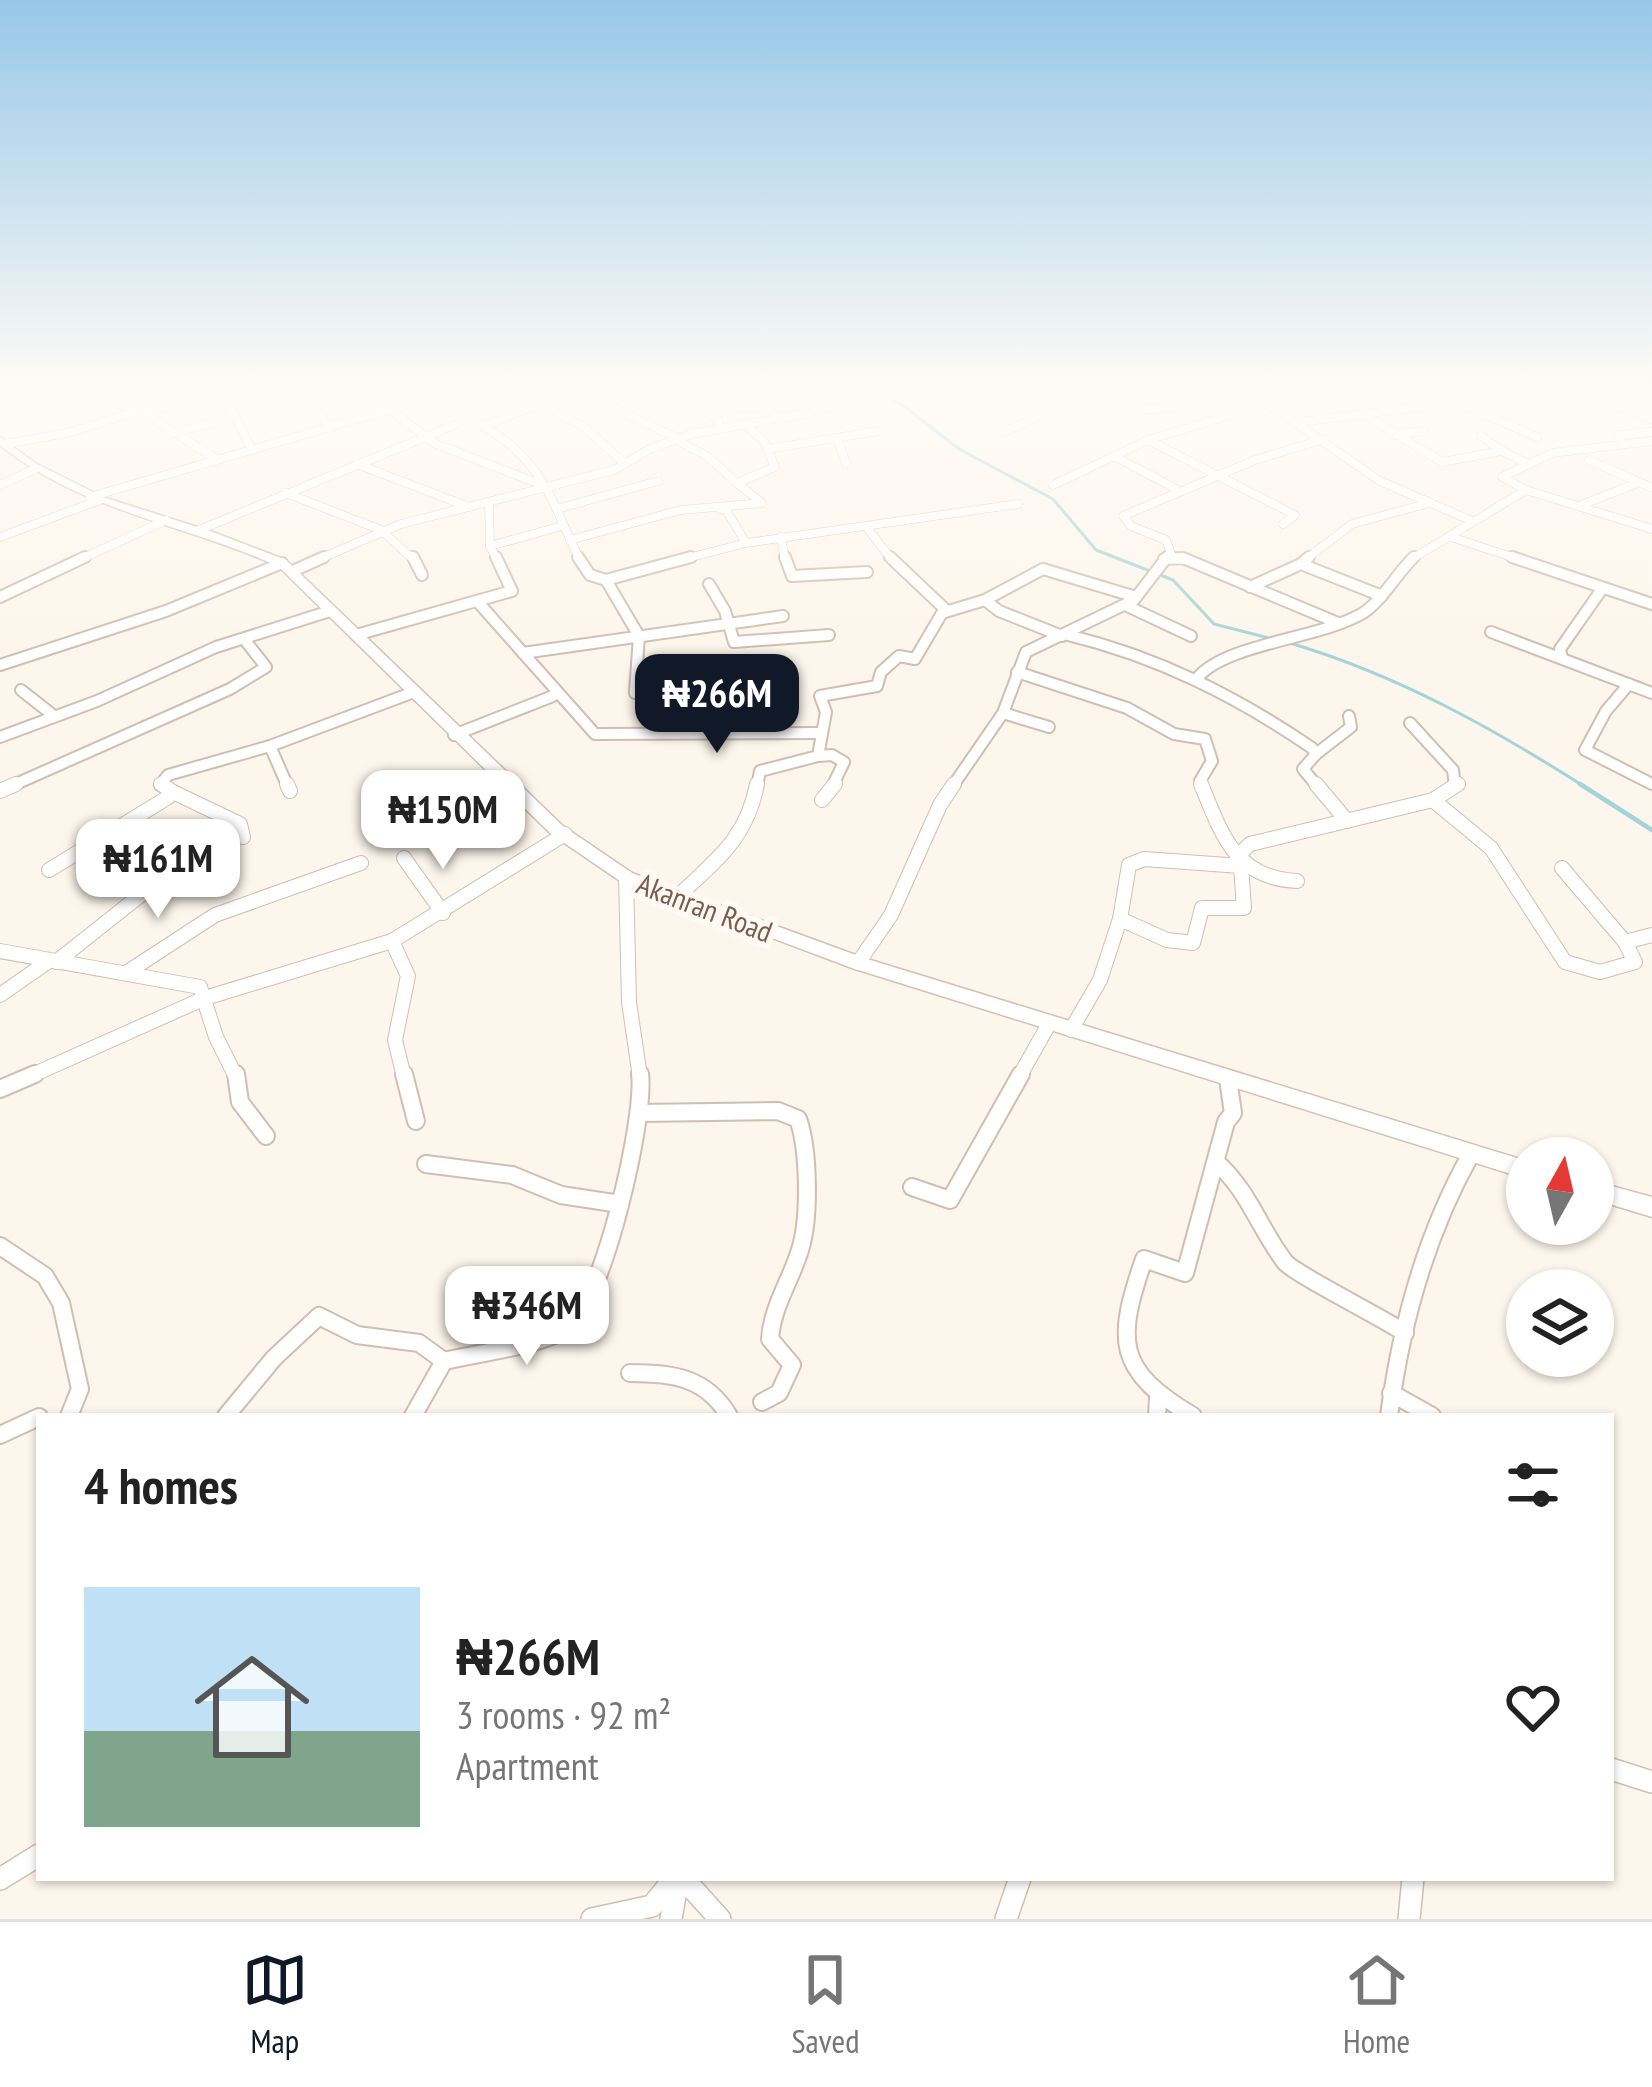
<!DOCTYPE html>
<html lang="en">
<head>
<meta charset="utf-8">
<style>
  body { margin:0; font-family:"PT Sans Narrow",sans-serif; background:#f6f6f6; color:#222; height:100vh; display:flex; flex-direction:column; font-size:45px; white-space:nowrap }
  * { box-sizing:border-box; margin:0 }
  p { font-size:39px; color:#767676 }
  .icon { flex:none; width:66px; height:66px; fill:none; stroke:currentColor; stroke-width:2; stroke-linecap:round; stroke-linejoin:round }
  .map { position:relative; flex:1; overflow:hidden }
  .side { position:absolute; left:36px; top:1413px; width:1578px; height:468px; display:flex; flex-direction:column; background:#fff; border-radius:0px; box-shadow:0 3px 9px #0004 }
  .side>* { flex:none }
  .needle { width:78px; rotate:8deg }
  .buttons { position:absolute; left:1506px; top:1137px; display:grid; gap:24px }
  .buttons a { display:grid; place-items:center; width:108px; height:108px; border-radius:50%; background:#fff; box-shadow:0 3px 9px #0004; font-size:60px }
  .price { position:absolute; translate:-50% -102px; padding:0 27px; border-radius:24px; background:#fff; color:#222; font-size:39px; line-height:78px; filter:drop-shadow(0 3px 6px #0008) }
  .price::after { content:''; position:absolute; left:50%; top:72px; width:36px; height:27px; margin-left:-18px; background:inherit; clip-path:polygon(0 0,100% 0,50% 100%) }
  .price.active { background:#111827; color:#fff }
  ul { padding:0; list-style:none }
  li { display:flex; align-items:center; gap:36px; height:300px; padding:0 48px }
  li span { display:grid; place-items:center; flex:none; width:336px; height:240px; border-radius:0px; color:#555 }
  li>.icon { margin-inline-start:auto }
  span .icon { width:144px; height:144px; fill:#fffc; stroke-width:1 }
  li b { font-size:51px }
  h2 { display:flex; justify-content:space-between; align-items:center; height:144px; padding:0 48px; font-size:51px }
  .dock { display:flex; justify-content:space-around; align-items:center; height:168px; border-top:3px solid #e0e0e0; background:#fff; font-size:33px; color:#767676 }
  .dock a { display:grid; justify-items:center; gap:6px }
  .dock .active { color:#111827 }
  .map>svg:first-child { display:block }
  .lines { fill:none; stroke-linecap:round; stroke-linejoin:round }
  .stream-far1 { stroke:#a5d3da; stroke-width:3 }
  .stream { stroke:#a5d3da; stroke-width:4.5 }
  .minor-far4-casing { stroke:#d1beb0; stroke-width:9 }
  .minor-far3-casing { stroke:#d1beb0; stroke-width:14 }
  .minor-far2-casing { stroke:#d1beb0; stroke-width:16 }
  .minor-far1-casing { stroke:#d1beb0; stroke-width:20 }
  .minor-casing { stroke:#d1beb0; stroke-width:24 }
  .secondary-casing { stroke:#d6c0b0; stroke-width:3 }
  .minor-far4 { stroke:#fff; stroke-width:8 }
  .minor-far3 { stroke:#fff; stroke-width:10 }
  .minor-far2 { stroke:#fff; stroke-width:14 }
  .minor-far1 { stroke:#fff; stroke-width:16 }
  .minor { stroke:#fff; stroke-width:21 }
  .secondary { fill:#fff; fill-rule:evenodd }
  .labels { text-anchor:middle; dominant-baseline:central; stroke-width:12; stroke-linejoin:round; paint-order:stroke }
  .street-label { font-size:30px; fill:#7a5c4d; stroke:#fffaf3 }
</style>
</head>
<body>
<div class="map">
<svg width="1652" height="1919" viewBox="0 0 1652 1919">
  <rect width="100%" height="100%" fill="#fdf6ec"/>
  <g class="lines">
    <g class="stream-far1">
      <path d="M859,382L901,404L959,449L1053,499L1096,550L1173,580L1214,624L1273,639"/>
      <path d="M1290,643C1397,675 1491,727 1585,787"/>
    </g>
    <path class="stream" d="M1580,784L1652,830"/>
    <g class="minor-far4-casing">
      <g id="minor-far4">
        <path d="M130,382L109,388L104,399L142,412L213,457"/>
        <path d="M300,382L329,429"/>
        <path d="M415,382L441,397"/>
        <path d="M594,382L545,402L546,407L584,427L623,462"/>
        <path d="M651,382L681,398C732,375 780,391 833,401L837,407"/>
        <path d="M1171,382L1204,396"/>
        <path d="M1236,382L1380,481L1472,521"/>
        <path d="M1632,382L1652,391"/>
        <path d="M1030,385L1070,382"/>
        <path d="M1582,385L1605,402L1652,419"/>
        <path d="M1595,386L1631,382"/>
        <path d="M349,389L380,414"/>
        <path d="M577,390L677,438"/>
        <path d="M445,396L466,412"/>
        <path d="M309,397L372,382"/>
        <path d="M1257,397L1417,382"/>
        <path d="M1454,401L1537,437"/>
        <path d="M545,402L483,426C545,462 551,502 580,560"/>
        <path d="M982,405L1010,392L1035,388"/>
        <path d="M1144,409C1179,410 1212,395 1248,390"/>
        <path d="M391,411L436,444L540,484"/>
        <path d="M142,412L224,394L250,446"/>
        <path d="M1362,413L1442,462L1502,451L1528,464"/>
        <path d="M1301,422L1583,386"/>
        <path d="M718,428V420L711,415C737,406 757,403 781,417"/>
        <path d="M1004,432L1115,382"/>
        <path d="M173,433L236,417"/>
        <path d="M1395,435L1423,431"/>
        <path d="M1481,436L1502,451"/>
        <path d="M674,439L707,456L737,483"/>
        <path d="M837,439L846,463"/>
        <path d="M1148,440L1295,515L1283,524"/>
        <path d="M1652,441L1552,453L1502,477L1526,490L1652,529"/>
        <path d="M1622,443L1619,435L1652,432"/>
        <path d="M5,444L67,433L139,411"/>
        <path d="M768,449L878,431"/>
        <path d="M1114,456L1180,491"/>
        <path d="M1589,460L1652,488"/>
        <path d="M357,464L469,507"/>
        <path d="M0,485L35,469"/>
        <path d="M1053,485L1148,440L1267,404"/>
        <path d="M286,493L381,530L414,560"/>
        <path d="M90,497L484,382"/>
        <path d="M489,502L490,546"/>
        <path d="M1581,505L1635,484"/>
        <path d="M560,508L658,481"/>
        <path d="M720,509L726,510L746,543"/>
        <path d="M868,529L892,560"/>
        <path d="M199,530L457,424"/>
        <path d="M0,537L100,500"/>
        <path d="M781,537L785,560"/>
        <path d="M1451,537L1521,560"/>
        <path d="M570,540L681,510L762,503L737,483L775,467L764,441L743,424"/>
        <path d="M1164,559L1189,560"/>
        <path d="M79,560L166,520"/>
        <path d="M317,560L401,524L614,470L650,449L691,434L809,413L930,382"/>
        <path d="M497,560L490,546L562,526"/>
        <path d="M680,560L746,543L1018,504"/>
        <path d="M1163,560L1171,554L1166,540L1131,526L1123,516L1255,460L1324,439"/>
        <path d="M1305,560L1352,524L1429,503"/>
        <path d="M1410,560L1526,490"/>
      </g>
    </g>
    <g class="minor-far3-casing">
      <g id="minor-far3">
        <path d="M413,557L422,575"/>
        <path d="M578,557L590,575L606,580L639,636L635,693"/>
        <path d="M785,557L792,576L867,572"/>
        <path d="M890,557L947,611"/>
        <path d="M1512,557L1652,604"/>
        <path d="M1164,559L1183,558L1338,623"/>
        <path d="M1301,564L1309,557"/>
        <path d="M293,571L324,557"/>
        <path d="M606,580L691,557"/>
        <path d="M709,584L725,611L734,642L829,635"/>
        <path d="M1250,587L1301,564L1382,596"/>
        <path d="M0,597L85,557"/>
        <path d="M985,600L999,611L1062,636"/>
        <path d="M477,601L595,734L821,733"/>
        <path d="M1125,605L1191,636"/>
        <path d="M1491,632L1652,693"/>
        <path d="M356,635L512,591L496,557"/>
        <path d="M1068,635C1158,657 1236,696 1312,748L1316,754L1303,769L1318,787"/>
        <path d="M523,653L783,616"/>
        <path d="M1562,658L1560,649L1602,589"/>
        <path d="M0,665L166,611L282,563"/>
        <path d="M1017,672L1127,708L1174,734L1205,739L1212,761L1200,781L1202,787"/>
        <path d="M1198,677C1228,643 1319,639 1363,613C1382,601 1397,573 1414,557"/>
        <path d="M1629,684L1606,711L1585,750L1652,784"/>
        <path d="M21,690L54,716"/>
        <path d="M1003,713L1049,727"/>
        <path d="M1410,723L1453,770L1455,787"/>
        <path d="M454,735L553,696"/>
        <path d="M0,737L97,701L216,647L330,611"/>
        <path d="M270,746L288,787"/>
        <path d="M1316,754L1351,727L1349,716"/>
        <path d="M818,756L832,755L844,762L832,787"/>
        <path d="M9,787L230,689L266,667L244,639"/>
        <path d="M164,787L160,785L168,775L270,746L414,692"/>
        <path d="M757,787L760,771L818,756L826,712L820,696L877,686L881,672L899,656L915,659L942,613L985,600L1043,569L1136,597"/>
        <path d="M952,787L1003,713L1026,652L1134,600L1167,557"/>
      </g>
    </g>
    <g class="minor-far2-casing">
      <g id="minor-far2">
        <path d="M287,784L290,791"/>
        <path d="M1201,784C1222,835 1235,878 1297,881"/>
        <path d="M1316,784L1347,821"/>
        <path d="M0,791L16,784"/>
        <path d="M173,792L240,824L243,837"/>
        <path d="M822,800L835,784"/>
        <path d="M1433,800L1491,848L1565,962L1600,972L1635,962L1625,942L1562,868"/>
        <path d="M1237,857L1250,844L1433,800L1458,784"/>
        <path d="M404,858L443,913"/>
        <path d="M1144,859L1241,866L1244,908H1202L1193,943L1167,940L1120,919L1129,865Z"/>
        <path d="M49,870L167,798L173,792L161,784"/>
        <path d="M626,877L629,1002L640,1077"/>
        <path d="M676,898C715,861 747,839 757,784"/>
        <path d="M392,941L408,976L395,1040L404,1077"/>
        <path d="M1625,942L1652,935"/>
        <path d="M0,951L200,987L216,1037L236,1077"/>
        <path d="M56,962L147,890"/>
        <path d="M858,963L891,915L940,805L954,784"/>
        <path d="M129,971L215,915L361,863"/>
        <path d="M0,995L49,961"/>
        <path d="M1071,1030L1100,980L1120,919"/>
        <path d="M28,1077L205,998L392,941L565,834"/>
        <path d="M1019,1077L1049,1024"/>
      </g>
    </g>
    <g class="minor-far1-casing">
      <g id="minor-far1">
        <path d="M236,1074L240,1102L266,1136"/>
        <path d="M404,1074L416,1121"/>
        <path d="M0,1089L35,1074"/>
        <path d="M641,1113L778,1111L798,1119C809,1149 810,1219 800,1250C791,1280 772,1307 770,1339L792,1365L779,1393L762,1402"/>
        <path d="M1216,1162C1249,1191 1259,1228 1285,1262C1293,1273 1383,1318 1405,1333"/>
        <path d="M426,1164L512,1175L561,1195L620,1204"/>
        <path d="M912,1187L950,1200L1021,1074"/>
        <path d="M0,1246L45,1276L61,1303L80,1389L69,1416"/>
        <path d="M630,1373C672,1373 706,1377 729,1416"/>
        <path d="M1391,1393L1432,1416"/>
        <path d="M226,1416L274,1358L319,1316L357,1335L419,1343L444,1361"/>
        <path d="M413,1416L444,1361C477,1353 542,1346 569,1327C603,1302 646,1116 640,1074"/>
        <path d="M1157,1416L1158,1398"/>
        <path d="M1193,1416C1115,1370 1116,1340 1144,1259L1185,1273L1226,1122L1233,1113L1228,1079"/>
        <path d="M1389,1416C1401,1325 1426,1234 1471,1154"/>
        <path d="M0,1435L39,1417"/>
      </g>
    </g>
    <g class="minor-casing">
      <g id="minor">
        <path d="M1611,1769L1652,1782"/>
        <path d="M683,1878L720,1919"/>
        <path d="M0,1879L39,1855"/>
        <path d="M592,1919L652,1906L675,1878"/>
        <path d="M671,1919L678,1878"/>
        <path d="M1006,1919L1020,1878"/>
        <path d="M1409,1919L1413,1878"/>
      </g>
    </g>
    <g class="secondary-casing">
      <g id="secondary">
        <path d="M0,437L35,463L103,497L213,532L286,560L563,826L632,873L864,958L1527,1161V1179L852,968L620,881L551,834L278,566C182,523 83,512 0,445Z"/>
        <path d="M1593,1181L1652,1197V1217L1593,1199Z"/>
      </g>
    </g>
    <use href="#minor-far4" class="minor-far4"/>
    <use href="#minor-far3" class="minor-far3"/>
    <use href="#minor-far2" class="minor-far2"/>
    <use href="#minor-far1" class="minor-far1"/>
    <use href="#minor" class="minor"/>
    <use href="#secondary" class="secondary"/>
  </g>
  <linearGradient id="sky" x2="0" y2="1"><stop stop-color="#97c7e8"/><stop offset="0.59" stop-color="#fefbf6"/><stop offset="1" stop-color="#fefbf6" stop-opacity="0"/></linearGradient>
  <rect width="1652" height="651" fill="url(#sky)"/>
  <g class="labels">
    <g class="street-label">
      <text transform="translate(705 907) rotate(21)">Akanran Road</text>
    </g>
  </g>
</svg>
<div class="buttons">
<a><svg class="needle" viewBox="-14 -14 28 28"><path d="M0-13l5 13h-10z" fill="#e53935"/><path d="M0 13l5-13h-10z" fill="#767676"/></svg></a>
<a><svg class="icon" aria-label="layers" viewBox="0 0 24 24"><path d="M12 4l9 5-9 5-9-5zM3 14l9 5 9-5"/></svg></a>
</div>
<b class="price active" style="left:717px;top:756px">₦266M</b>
<b class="price" style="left:443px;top:872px">₦150M</b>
<b class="price" style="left:158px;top:921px">₦161M</b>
<b class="price" style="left:527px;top:1368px">₦346M</b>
<section class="side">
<h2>4 homes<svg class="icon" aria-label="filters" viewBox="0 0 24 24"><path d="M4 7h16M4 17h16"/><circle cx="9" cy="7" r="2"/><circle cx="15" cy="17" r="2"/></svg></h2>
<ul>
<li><span style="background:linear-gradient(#bfe0f5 60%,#7fa58c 0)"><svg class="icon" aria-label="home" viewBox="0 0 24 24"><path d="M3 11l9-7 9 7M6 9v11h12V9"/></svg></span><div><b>₦266M</b><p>3 rooms · 92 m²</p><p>Apartment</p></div><svg class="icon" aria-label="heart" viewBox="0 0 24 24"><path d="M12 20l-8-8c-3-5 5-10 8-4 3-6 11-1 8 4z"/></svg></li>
</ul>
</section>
</div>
<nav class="dock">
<a class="active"><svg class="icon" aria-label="map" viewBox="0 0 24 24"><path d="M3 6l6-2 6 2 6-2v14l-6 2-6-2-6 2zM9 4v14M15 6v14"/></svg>Map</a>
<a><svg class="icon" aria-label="saved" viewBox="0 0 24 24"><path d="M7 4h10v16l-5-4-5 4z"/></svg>Saved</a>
<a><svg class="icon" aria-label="home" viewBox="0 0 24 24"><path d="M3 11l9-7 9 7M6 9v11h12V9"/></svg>Home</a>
</nav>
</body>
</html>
